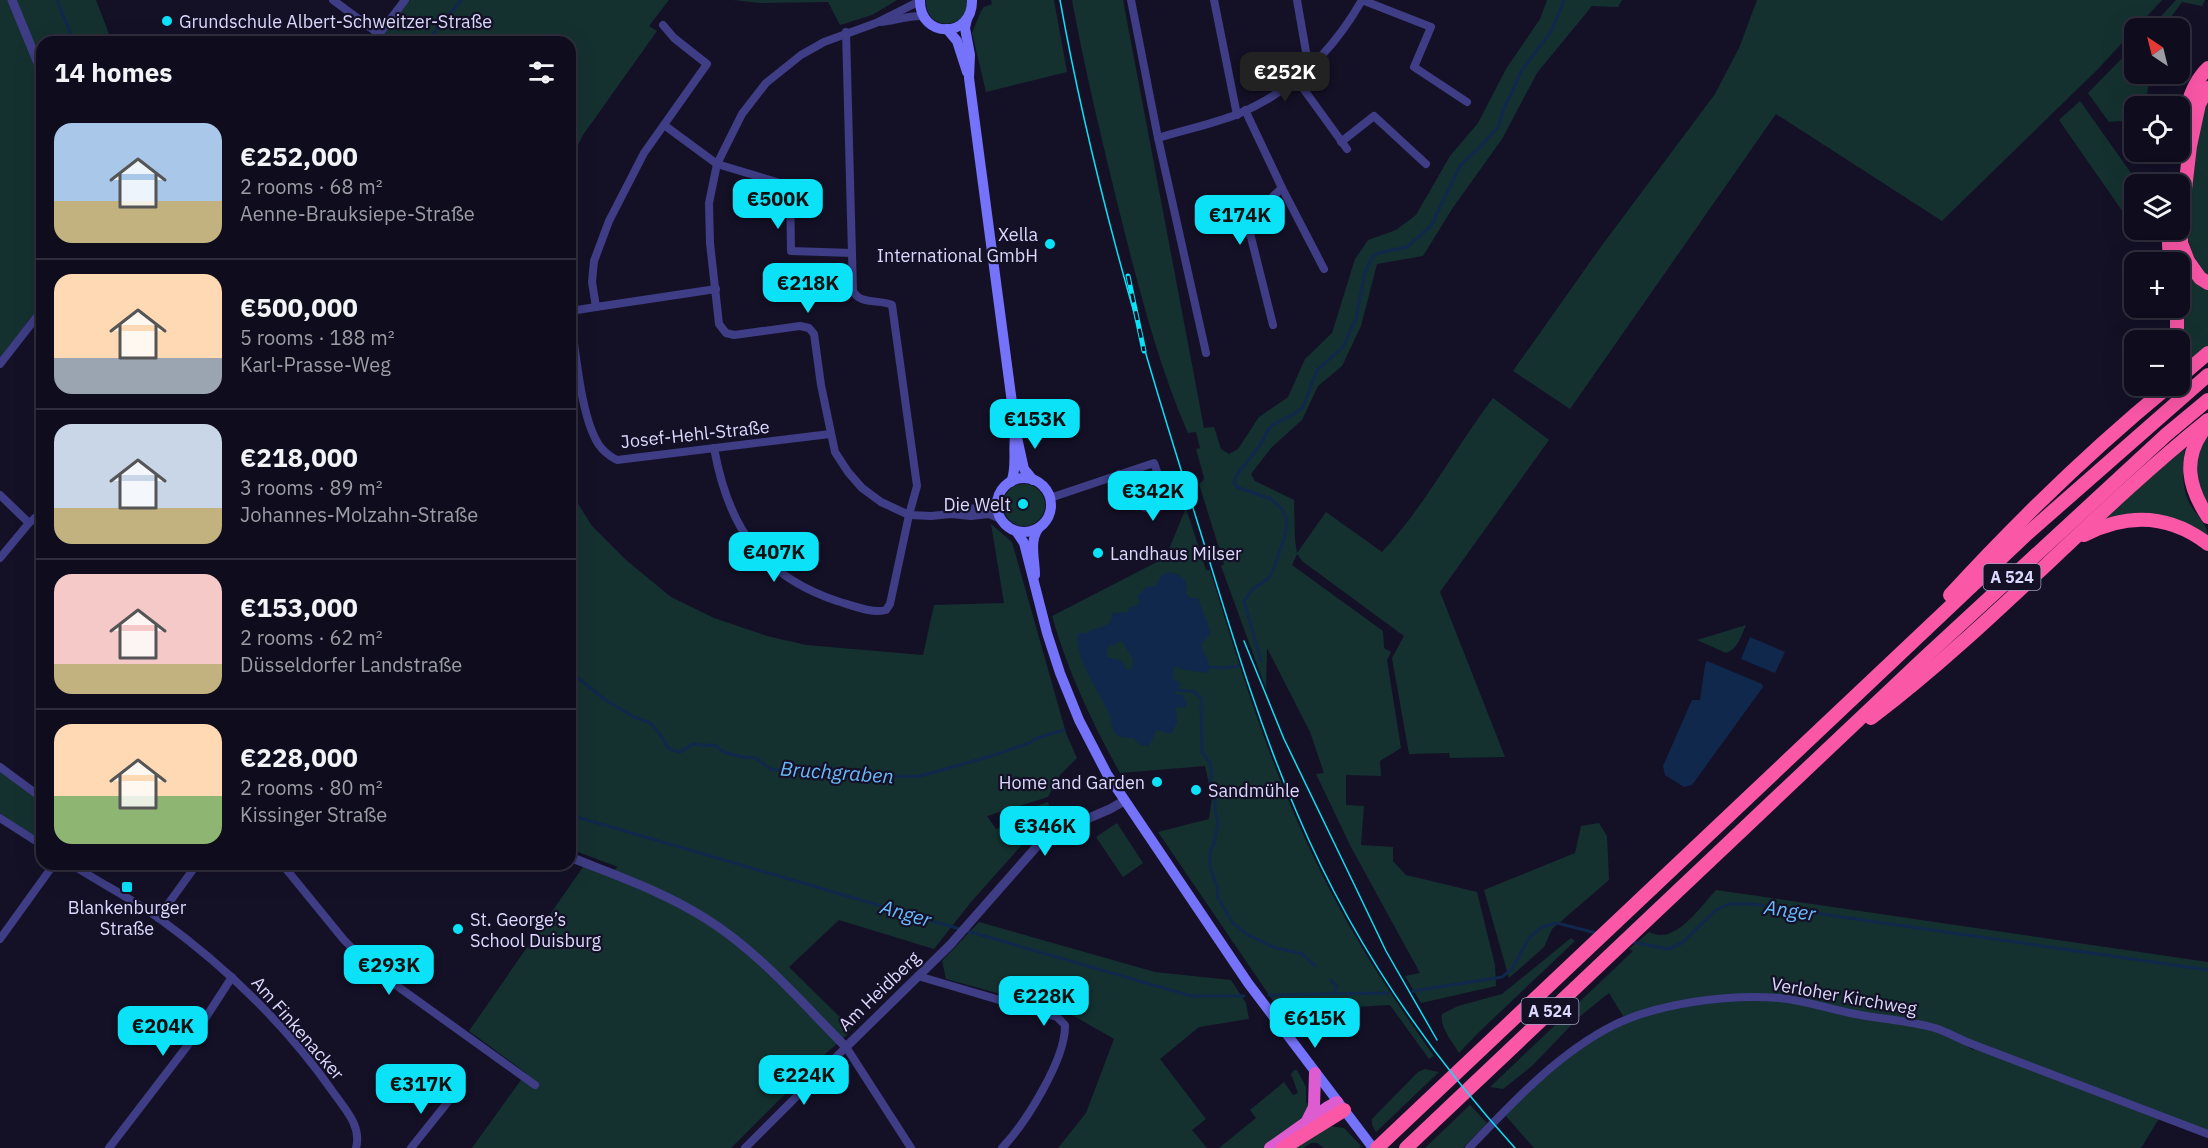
<!DOCTYPE html>
<html lang="en">
<head>
<meta charset="utf-8">
<style>
  body { margin:0; font-family:"IBM Plex Sans",sans-serif; background:#181626; color:#f1f3f6; height:100vh; display:flex; flex-direction:column; font-size:22px; white-space:nowrap }
  * { box-sizing:border-box; margin:0 }
  p { font-size:20px; color:#9b9ca4 }
  .icon { flex:none; width:33px; height:33px; fill:none; stroke:currentColor; stroke-width:2; stroke-linecap:round; stroke-linejoin:round }
  .map { position:relative; flex:1; overflow:hidden }
  .panel { position:absolute; left:36px; top:36px; width:540px; height:834px; display:flex; flex-direction:column; background:#0f0d1d; border-radius:18px; box-shadow:0 6px 24px #0002,0 0 0 2px #2f2d3b }
  .panel>* { flex:none }
  .needle { width:39px; rotate:325deg }
  .fabs { position:absolute; left:2124px; top:18px; display:grid; gap:12px }
  .fabs a { display:grid; place-items:center; width:66px; height:66px; border-radius:12px; background:#0f0d1d; box-shadow:0 6px 24px #0002,0 0 0 2px #2f2d3b; font-size:30px }
  .price { position:absolute; translate:-50% -51px; padding:0 14px; border-radius:12px; background:#0be2f7; color:#111; font-size:20px; line-height:39px; filter:drop-shadow(0 2px 3px #0008) }
  .price::after { content:''; position:absolute; left:50%; top:36px; width:18px; height:14px; margin-left:-9px; background:inherit; clip-path:polygon(0 0,100% 0,50% 100%) }
  .price.current { background:#222; color:#fff }
  ul { padding:0; list-style:none }
  li { display:flex; align-items:center; gap:18px; height:150px; padding:0 18px }
  li+li { border-top:2px solid #2f2d3b }
  li span { display:grid; place-items:center; flex:none; width:168px; height:120px; border-radius:18px; color:#555 }
  li>.icon { margin-inline-start:auto }
  span .icon { width:72px; height:72px; fill:#fffc; stroke-width:1 }
  li b { font-size:26px }
  h2 { display:flex; justify-content:space-between; align-items:center; height:72px; padding:0 18px; font-size:26px }
  .map>svg:first-child { display:block }
  .green { fill:#143130 }
  .water { fill:#10284c; fill-rule:evenodd }
  .lines { fill:none; stroke-linecap:round; stroke-linejoin:round }
  .stream { stroke:#10284c; stroke-width:3 }
  .minor { stroke:#3f3d85; stroke-width:8 }
  .tertiary { stroke:#3f3d85; stroke-width:9 }
  .secondary { stroke:#7473fa; stroke-width:10 }
  .trunk { stroke:#dd5dd0; stroke-width:12 }
  .motorway { stroke:#fa57a7; stroke-width:14 }
  .tram { stroke:#0be2f7; stroke-width:1.5 }
  .rail-casing { stroke:#0be2f7; stroke-width:5 }
  .rail { stroke:#141127; stroke-width:3; stroke-dasharray:9; stroke-linecap:butt }
  .poi-dot { fill:#0be2f7; stroke:#141127; stroke-width:2 }
  .labels { text-anchor:middle; dominant-baseline:central; stroke-width:4.5; stroke-linejoin:round; paint-order:stroke }
  .shield { fill:#141127; stroke:#a09cbe; stroke-width:1.5 }
  .shield-label { font-size:16px; font-weight:bold; fill:#dcd8fe }
  .poi-label { font-size:18px; fill:#dcd8fe; stroke:#141127; text-anchor:start }
  .street-label { font-size:18px; fill:#dcd8fe; stroke:#141127 }
  .water-label { font-size:20px; font-style:italic; fill:#6ab9fa; stroke:#141127 }
</style>
</head>
<body>
<div class="map">
<svg width="2208" height="1148" viewBox="0 0 2208 1148">
  <rect width="100%" height="100%" fill="#141127"/>
  <g class="green">
    <path d="M0,0H96L112,42H42V303L0,358Z"/>
    <path d="M410,0H669L649,26L657,31L583,135L570,161V42H376Z"/>
    <path d="M733,0H897L872,15L840,25L828,2L760,3Z"/>
    <path d="M926,0H968C968,31 925,32 926,0Z"/>
    <path d="M991,0H1054L1067,72L986,92L972,33L981,11L984,7L992,4Z"/>
    <path d="M1072,0H1123L1204,428L1214,427L1221,449L1229,454L1238,449L1259,417L1288,397L1305,359L1332,333L1355,259L1368,240L1396,230L1416,215L1450,156L1478,123L1506,69L1540,19L1547,0H1622L1618,7L1592,6L1537,73L1502,139L1452,209L1423,256L1377,264L1361,326L1342,366L1318,386L1302,420L1271,448L1251,474L1255,481L1294,500L1295,540L1297,553L1326,512L1382,552C1425,506 1455,448 1493,398L1549,440L1440,592L1505,757L1450,758L1449,753L1409,754L1392,658L1404,636L1302,561L1297,554L1292,565L1383,631L1384,648L1391,652L1387,660L1401,748L1380,761L1381,776L1346,775V805L1364,806L1361,845L1393,847V861L1406,875L1477,892L1495,965L1496,986L1421,1003L1405,976L1420,973L1351,847L1316,774L1324,773L1310,732L1267,648L1266,689L1221,566L1224,564L1199,484L1203,481L1204,477L1196,449L1200,448L1196,432L1188,433C1157,362 1138,285 1119,210C1102,140 1085,71 1072,0Z"/>
    <path d="M1757,0H2162L2098,69L1942,221L1776,114L1570,409L1513,371L1600,248L1715,94L1739,48Z"/>
    <path d="M2176,0H2205L2202,6L2182,2L2163,28H2150Z"/>
    <path d="M2134,46V74H2144L2149,82L2145,106H2134V120L2109,122L2088,93Z"/>
    <path d="M2080,101L2136,180L2132,225L2059,120Z"/>
    <path d="M2208,101V276L2203,272L2192,254L2187,237L2197,142L2205,105Z"/>
    <path d="M2176,230L2208,288V348L2180,370V351L2182,339L2180,262H2175Z"/>
    <path d="M2208,431V511L2201,500L2195,458Z"/>
    <path d="M2186,442C2183,462 2180,486 2190,504C2196,516 2208,524 2208,537C2172,511 2143,512 2101,519Z"/>
    <circle cx="1024" cy="505" r="21"/>
    <path d="M570,491L592,526L626,560L671,597L714,618L767,636L806,645L923,655L934,605L1004,603L991,524L1012,542L1066,733L1077,758L1060,775L1048,797L987,816L996,829L1001,827V819L1048,802L1055,825L1028,838L971,902L934,949L839,920L789,967L851,1028L847,1035L824,1055L731,1148H472L526,1073L469,1031L585,864L609,874L618,867L570,849Z"/>
    <path d="M1186,508L1206,570H1210C1243,679 1277,788 1330,890C1360,948 1396,1003 1434,1056L1429,1059L1390,1005L1285,1011L1278,1008L1158,832L1209,819L1212,797L1205,766L1120,773C1092,723 1068,672 1052,616L1157,562L1169,549Z"/>
    <path d="M1746,625C1741,636 1738,649 1726,653L1697,640Z"/>
    <path d="M0,771L42,802V842L0,813Z"/>
    <path d="M1117,823L1143,863L1123,877L1096,837Z"/>
    <path d="M1599,823L1607,836L1609,880L1552,929L1544,947L1509,978L1484,890L1575,853L1581,826Z"/>
    <path d="M1716,890L2208,962V1132L1937,1027L1812,1003L1735,996L1625,1019L1609,993L1579,1017L1532,1066L1503,1089L1490,1087L1633,951L1629,949L1649,932C1675,946 1700,907 1716,890Z"/>
    <path d="M979,922L1155,972L1231,980L1246,1003L1249,1019L1199,1027L1160,1059L1206,1119L1192,1130L1207,1148H1058L1086,1113L1114,1039L1067,1012L946,979L942,961Z"/>
    <path d="M1571,938L1575,941L1478,1033L1459,1053C1453,1042 1439,1027 1442,1014L1458,1006L1502,994Z"/>
    <path d="M1763,998L1919,1025L1964,1042L1966,1046L1973,1050L1976,1048L2160,1117L2141,1148H1534L1505,1115C1546,1076 1590,1032 1645,1014C1654,1011 1663,1011 1672,1009C1703,1004 1732,1001 1763,998Z"/>
    <path d="M1425,1069L1439,1072L1376,1132L1372,1125V1119L1418,1072Z"/>
    <path d="M1294,1070H1297L1306,1087V1103L1310,1104L1305,1116L1264,1148H1219L1256,1118L1250,1110L1284,1082L1293,1095L1298,1093L1291,1074Z"/>
    <path d="M1470,1105L1487,1123L1463,1148H1425Z"/>
    <path d="M1329,1126L1344,1128L1361,1146L1359,1148H1324L1317,1143H1311L1303,1148H1292Z"/>
  </g>
  <g class="water">
    <path d="M1170,572C1181,575 1190,581 1186,593L1191,598H1198L1211,633L1201,645L1208,661L1209,673L1185,670L1174,666L1173,678L1181,684L1174,694H1182L1187,703L1186,707L1176,708L1177,722L1171,734L1157,730L1149,746L1140,745L1133,738C1128,738 1120,738 1116,734C1110,727 1112,719 1108,712C1097,687 1077,663 1077,635L1081,632L1086,634C1092,626 1103,630 1109,623C1111,620 1111,616 1113,613L1128,612L1129,608L1136,606L1140,602L1137,597L1146,587L1155,586L1162,574ZM1122,641L1133,660L1132,669H1126L1121,660L1107,657V649L1111,644L1115,646L1117,642Z"/>
    <path d="M1750,637L1785,652L1775,673L1741,659Z"/>
    <path d="M1707,661L1762,684L1763,687L1692,785L1684,787L1665,775L1663,766L1692,700H1700L1705,665Z"/>
  </g>
  <g class="lines">
    <g class="stream">
      <path d="M57,0L74,42"/>
      <path d="M427,42L461,0"/>
      <path d="M1261,661L1244,601L1252,590L1271,576L1284,539L1287,520L1282,509L1271,499L1237,487L1234,482L1236,476L1261,444L1268,430L1274,424L1294,414L1303,407L1317,370L1343,347L1356,319L1365,272L1373,256L1378,253L1407,247L1431,226L1460,166L1483,144L1498,127L1504,109L1522,70L1552,30L1564,0"/>
      <path d="M1208,667L1225,668L1238,666"/>
      <path d="M570,671L604,699L634,717L650,723L657,730L669,749L680,752L693,744L717,746L723,752L742,757L756,758L770,769L775,770L823,767L870,777L920,776L988,757L1029,743L1037,738L1064,730"/>
      <path d="M1174,690L1193,691L1201,698L1202,752L1210,763L1212,774L1210,783L1215,797V810L1218,823L1214,844L1210,851V867L1217,887L1218,898L1233,923L1248,935L1273,947L1302,954L1315,966"/>
      <path d="M570,815L960,929"/>
      <path d="M967,931L1191,996H1244"/>
      <path d="M1632,942L1668,949L1682,943L1716,910L1729,904H1752L2208,970"/>
      <path d="M1331,980L1337,987L1333,993"/>
      <path d="M1413,991L1502,977L1512,969L1529,938L1542,927L1557,923L1596,933"/>
      <path d="M1269,995L1389,993"/>
    </g>
    <g class="minor">
      <path d="M333,0L379,34"/>
      <path d="M1131,0L1158,138L1206,353"/>
      <path d="M1214,0L1237,115"/>
      <path d="M1297,0L1309,69"/>
      <path d="M1362,0L1431,27L1414,67L1467,102"/>
      <path d="M920,1L876,23L824,42L801,55L766,83L742,114L717,164L709,203L710,243L719,324L726,333L734,335L800,326L809,328L814,334L821,385L835,452L848,472L862,488L881,502L909,515L931,516L951,514L971,516L989,514L1001,519"/>
      <path d="M880,22C894,21 909,15 923,16"/>
      <path d="M373,42L405,0"/>
      <path d="M1297,80L1347,149"/>
      <path d="M1245,110L1282,188L1324,269"/>
      <path d="M664,125L717,164L790,186L791,251L852,253"/>
      <path d="M1158,138C1184,130 1213,124 1238,114C1293,91 1333,51 1362,0"/>
      <path d="M1341,142L1374,116L1426,164"/>
      <path d="M716,289L596,307L577,310L570,314C576,350 580,416 599,445C604,452 609,456 617,460L830,434"/>
      <path d="M596,307L592,282L594,261L609,221L644,153L707,64L674,38L663,25"/>
      <path d="M1273,325L1247,221L1282,188"/>
      <path d="M0,364L42,310"/>
      <path d="M714,448C728,526 760,575 837,601C851,605 872,614 886,610L890,604L909,515L917,486L892,305C879,299 860,305 853,291L846,32"/>
      <path d="M0,495L29,523"/>
      <path d="M1050,498L1154,463L1165,494L1163,504L1153,510L1140,506L1130,485L1119,474"/>
      <path d="M955,513L988,505L998,499"/>
      <path d="M0,558L29,523L42,512"/>
      <path d="M0,767L42,798"/>
      <path d="M0,818L42,845"/>
      <path d="M71,864C100,883 132,899 160,919C226,967 286,1025 333,1092C345,1109 362,1126 356,1148"/>
      <path d="M282,864L344,940L372,968L535,1085"/>
      <path d="M158,918L197,864"/>
      <path d="M0,939L54,864"/>
      <path d="M918,976L1057,1017L1065,1025C1066,1059 1025,1124 1002,1148"/>
      <path d="M109,1148L188,1045L232,977"/>
      <path d="M411,1148L451,1098"/>
      <path d="M745,1148L846,1047L911,1148"/>
      <path d="M1469,1148C1511,1104 1558,1053 1614,1025C1659,1003 1728,994 1779,998C1803,1000 1826,1008 1850,1013C1878,1019 1907,1020 1935,1028C1947,1032 1960,1039 1972,1044L2208,1134"/>
    </g>
    <g class="tertiary">
      <path d="M12,0L42,73"/>
      <path d="M570,857C617,876 665,892 708,920C760,953 802,1003 846,1047L950,945L1045,837L1110,809L1124,801"/>
    </g>
    <g class="secondary">
      <path d="M920,0C919,39 973,39 972,0"/>
      <path d="M967,19L965,28L970,55L969,78L1016,433L1024,469L1033,480"/>
      <path d="M947,29L957,41L967,72"/>
      <circle cx="1024" cy="505" r="27"/>
      <path d="M1011,482C1017,469 1013,452 1015,437"/>
      <path d="M1016,531L1024,543L1047,633L1060,673L1079,720L1107,774L1248,983L1373,1148"/>
      <path d="M1035,575C1035,560 1029,542 1038,529"/>
    </g>
    <g class="trunk">
      <path d="M1307,1121L1314,1107L1315,1073"/>
      <path d="M1270,1148L1328,1107L1337,1102"/>
    </g>
    <g class="motorway">
      <path d="M2208,88L2199,104L2190,146L2181,224V243L2188,261L2200,278L2208,283"/>
      <path d="M2180,156C2183,127 2185,90 2208,68"/>
      <path d="M2170,230L2169,244L2170,262"/>
      <path d="M2177,308V340"/>
      <path d="M2180,377L2208,353"/>
      <path d="M2205,428C2182,458 2188,487 2208,517"/>
      <path d="M2084,535C2127,513 2169,514 2208,544"/>
      <path d="M1950,595C2018,521 2091,450 2169,386"/>
      <path d="M1871,718C1991,627 2091,514 2208,420"/>
      <path d="M1283,1148L1344,1110"/>
      <path d="M1377,1148L2028,533L2208,375"/>
      <path d="M1406,1148L1923,659L2167,434L2208,400"/>
    </g>
    <g class="tram">
      <path d="M1060,0C1090,167 1137,330 1188,492C1222,599 1252,709 1297,813C1349,936 1425,1049 1515,1148"/>
      <path d="M1244,641L1284,739L1353,882L1386,951L1437,1040"/>
    </g>
    <g class="rail-casing">
      <path id="rail" d="M1128,276L1144,351"/>
    </g>
    <use href="#rail" class="rail"/>
  </g>
  <g class="poi-dot">
    <circle cx="167" cy="21" r="6"/>
    <circle cx="1050" cy="244" r="6"/>
    <circle cx="1023" cy="504" r="6"/>
    <circle cx="1098" cy="553" r="6"/>
    <circle cx="1157" cy="782" r="6"/>
    <circle cx="1196" cy="790" r="6"/>
    <rect x="121" y="881" width="12" height="12" rx="3"/>
    <circle cx="458" cy="929" r="6"/>
  </g>
  <g class="labels">
    <g class="shield">
      <rect x="1983.5" y="564" width="57" height="26" rx="4.5"/>
      <rect x="1521.5" y="998" width="57" height="26" rx="4.5"/>
    </g>
    <g class="shield-label">
      <text x="2012" y="577">A 524</text>
      <text x="1550" y="1011">A 524</text>
    </g>
    <g class="poi-label">
      <text x="179" y="21">Grundschule Albert-Schweitzer-Straße</text>
      <text x="1038" y="234" text-anchor="end">Xella<tspan x="1038" dy="21">International GmbH</tspan></text>
      <text x="1011" y="504" text-anchor="end">Die Welt</text>
      <text x="1110" y="553">Landhaus Milser</text>
      <text x="1145" y="782" text-anchor="end">Home and Garden</text>
      <text x="1208" y="790">Sandmühle</text>
      <text x="127" y="907" text-anchor="middle">Blankenburger<tspan x="127" dy="21">Straße</tspan></text>
      <text x="470" y="919">St. George’s<tspan x="470" dy="21">School Duisburg</tspan></text>
    </g>
    <g class="street-label">
      <text transform="translate(695 434) rotate(-6)">Josef-Hehl-Straße</text>
      <text transform="translate(879 991) rotate(-44)">Am Heidberg</text>
      <text transform="translate(1844 996) rotate(10)">Verloher Kirchweg</text>
      <text transform="translate(298 1028) rotate(49)">Am Finkenacker</text>
    </g>
    <g class="water-label">
      <text transform="translate(837 772) rotate(4)">Bruchgraben</text>
      <text transform="translate(1790 910) rotate(8)">Anger</text>
      <text transform="translate(906 913) rotate(16)">Anger</text>
    </g>
  </g>
</svg>
<div class="fabs">
<a><svg class="needle" viewBox="-14 -14 28 28"><path d="M0-13l5 13h-10z" fill="#e53935"/><path d="M0 13l5-13h-10z" fill="#9b9ca4"/></svg></a>
<a><svg class="icon" aria-label="locate" viewBox="0 0 24 24"><circle cx="12" cy="12" r="6"/><path d="M12 2v4M12 18v4M2 12h4M18 12h4"/></svg></a>
<a><svg class="icon" aria-label="layers" viewBox="0 0 24 24"><path d="M12 4l9 5-9 5-9-5zM3 14l9 5 9-5"/></svg></a>
<a>+</a>
<a>−</a>
</div>
<b class="price current" style="left:1285px;top:103px">€252K</b>
<b class="price" style="left:778px;top:230px">€500K</b>
<b class="price" style="left:1240px;top:246px">€174K</b>
<b class="price" style="left:808px;top:314px">€218K</b>
<b class="price" style="left:1035px;top:450px">€153K</b>
<b class="price" style="left:1153px;top:522px">€342K</b>
<b class="price" style="left:774px;top:583px">€407K</b>
<b class="price" style="left:1045px;top:857px">€346K</b>
<b class="price" style="left:389px;top:996px">€293K</b>
<b class="price" style="left:1044px;top:1027px">€228K</b>
<b class="price" style="left:1315px;top:1049px">€615K</b>
<b class="price" style="left:163px;top:1057px">€204K</b>
<b class="price" style="left:804px;top:1106px">€224K</b>
<b class="price" style="left:421px;top:1115px">€317K</b>
<section class="panel">
<h2>14 homes<svg class="icon" aria-label="filters" viewBox="0 0 24 24"><path d="M4 7h16M4 17h16"/><circle cx="9" cy="7" r="2"/><circle cx="15" cy="17" r="2"/></svg></h2>
<ul>
<li><span style="background:linear-gradient(#a9c7e8 65%,#c2b280 0)"><svg class="icon" aria-label="home" viewBox="0 0 24 24"><path d="M3 11l9-7 9 7M6 9v11h12V9"/></svg></span><div><b>€252,000</b><p>2 rooms · 68 m²</p><p>Aenne-Brauksiepe-Straße</p></div></li>
<li><span style="background:linear-gradient(#ffd9b3 70%,#9aa5b1 0)"><svg class="icon" aria-label="home" viewBox="0 0 24 24"><path d="M3 11l9-7 9 7M6 9v11h12V9"/></svg></span><div><b>€500,000</b><p>5 rooms · 188 m²</p><p>Karl-Prasse-Weg</p></div></li>
<li><span style="background:linear-gradient(#c9d6e8 70%,#c2b280 0)"><svg class="icon" aria-label="home" viewBox="0 0 24 24"><path d="M3 11l9-7 9 7M6 9v11h12V9"/></svg></span><div><b>€218,000</b><p>3 rooms · 89 m²</p><p>Johannes-Molzahn-Straße</p></div></li>
<li><span style="background:linear-gradient(#f6c9c9 75%,#c2b280 0)"><svg class="icon" aria-label="home" viewBox="0 0 24 24"><path d="M3 11l9-7 9 7M6 9v11h12V9"/></svg></span><div><b>€153,000</b><p>2 rooms · 62 m²</p><p>Düsseldorfer Landstraße</p></div></li>
<li><span style="background:linear-gradient(#ffd9b3 60%,#8fb573 0)"><svg class="icon" aria-label="home" viewBox="0 0 24 24"><path d="M3 11l9-7 9 7M6 9v11h12V9"/></svg></span><div><b>€228,000</b><p>2 rooms · 80 m²</p><p>Kissinger Straße</p></div></li>
</ul>
</section>
</div>
</body>
</html>
